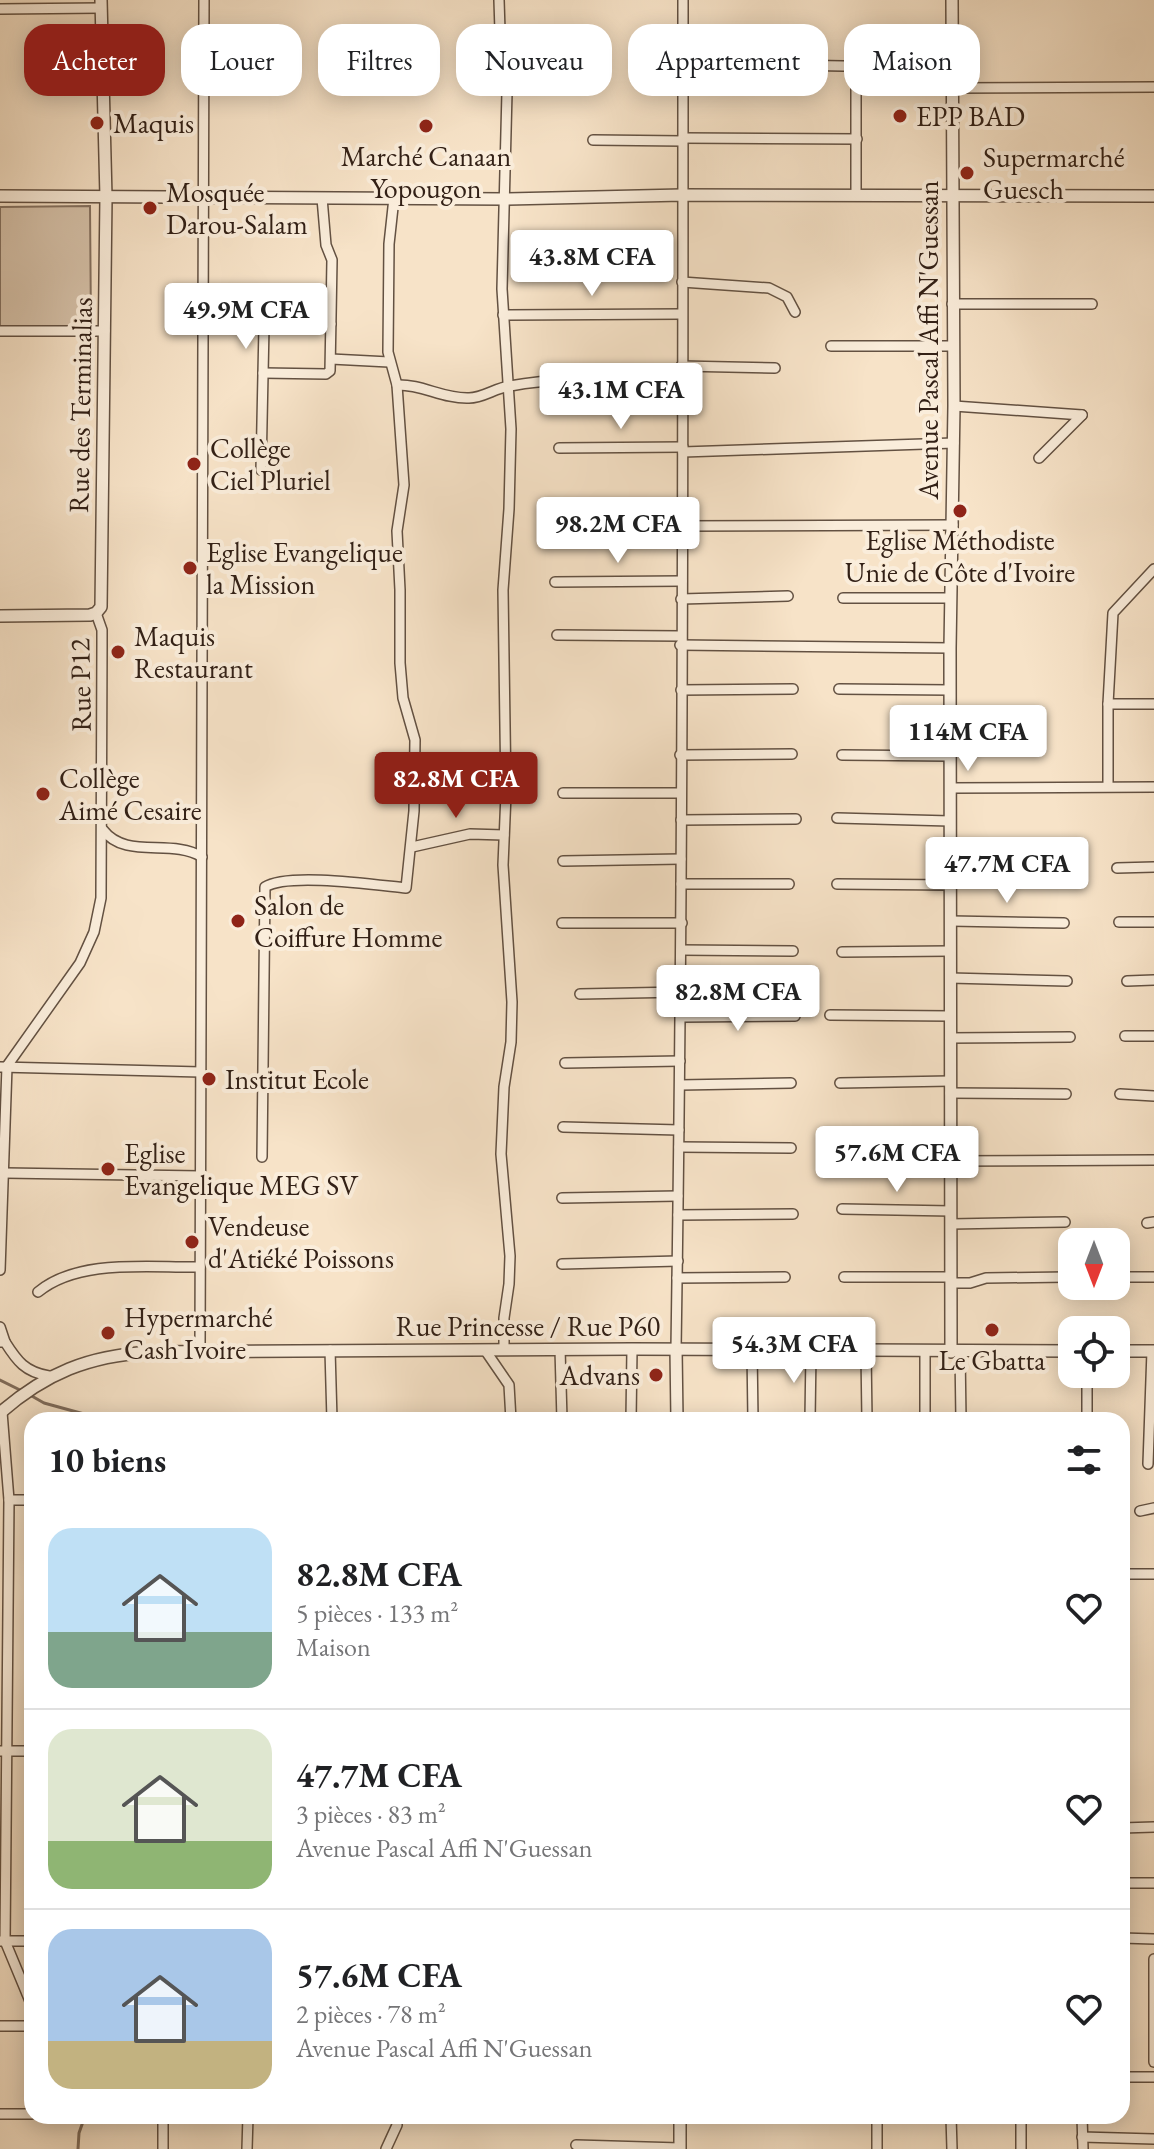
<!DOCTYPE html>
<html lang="fr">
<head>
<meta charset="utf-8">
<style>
  body { margin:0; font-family:"EB Garamond",serif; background:#f6f6f6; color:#202124; height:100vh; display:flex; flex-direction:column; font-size:30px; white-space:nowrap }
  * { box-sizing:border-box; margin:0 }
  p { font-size:26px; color:#757577 }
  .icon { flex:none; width:44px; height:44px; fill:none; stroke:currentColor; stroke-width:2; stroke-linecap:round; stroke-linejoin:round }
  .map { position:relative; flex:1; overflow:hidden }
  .details { position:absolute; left:24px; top:1412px; width:1106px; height:712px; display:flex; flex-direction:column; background:#fff; border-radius:24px; box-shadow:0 4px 20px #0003 }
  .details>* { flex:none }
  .top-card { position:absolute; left:24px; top:24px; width:1106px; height:72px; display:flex; gap:16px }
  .needle { width:52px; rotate:180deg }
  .controls { position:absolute; left:1058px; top:1228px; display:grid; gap:16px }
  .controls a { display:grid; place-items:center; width:72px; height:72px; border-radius:16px; background:#fff; box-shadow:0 4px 20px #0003; font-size:40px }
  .price { position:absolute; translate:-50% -68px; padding:0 18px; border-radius:8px; background:#fff; color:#222; font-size:26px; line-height:52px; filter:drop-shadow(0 2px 4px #0008) }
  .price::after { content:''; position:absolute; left:50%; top:48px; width:24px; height:18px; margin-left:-12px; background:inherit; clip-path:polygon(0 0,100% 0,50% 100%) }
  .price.on { background:#8f2418; color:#fff }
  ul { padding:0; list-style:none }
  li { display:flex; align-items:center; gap:24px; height:200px; padding:0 24px }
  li+li { border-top:2px solid #e0e0e0 }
  li span { display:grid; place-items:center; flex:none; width:224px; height:160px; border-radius:24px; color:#555 }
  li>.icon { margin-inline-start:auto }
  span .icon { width:96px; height:96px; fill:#fffc; stroke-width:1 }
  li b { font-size:34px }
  h2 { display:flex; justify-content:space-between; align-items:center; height:96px; padding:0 24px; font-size:34px }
  .pill { padding:0 28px; border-radius:24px; background:#fff; box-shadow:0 4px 20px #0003; font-size:28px; line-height:72px }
  .pill.on { background:#8f2418; color:#fff }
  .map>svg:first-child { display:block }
  .green { fill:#d6c2aa; stroke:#847160; stroke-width:2 }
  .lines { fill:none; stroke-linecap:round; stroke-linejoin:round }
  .stream { stroke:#806d5c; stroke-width:3 }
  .minor-casing { stroke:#635142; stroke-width:12 }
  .tertiary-casing { stroke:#635142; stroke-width:14 }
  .minor { stroke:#faeddb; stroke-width:9 }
  .tertiary { stroke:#faeddb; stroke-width:11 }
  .poi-dot { fill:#8f2418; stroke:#faeddb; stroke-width:3 }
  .labels { text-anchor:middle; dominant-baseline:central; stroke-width:8; stroke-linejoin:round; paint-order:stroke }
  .poi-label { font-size:28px; fill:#322016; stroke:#faeddb; text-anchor:start }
  .street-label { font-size:28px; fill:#322016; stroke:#faeddb }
</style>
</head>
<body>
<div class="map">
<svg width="1154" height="2149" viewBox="0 0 1154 2149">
  <rect width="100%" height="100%" fill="#f7e3c8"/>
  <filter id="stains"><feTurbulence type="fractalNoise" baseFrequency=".0025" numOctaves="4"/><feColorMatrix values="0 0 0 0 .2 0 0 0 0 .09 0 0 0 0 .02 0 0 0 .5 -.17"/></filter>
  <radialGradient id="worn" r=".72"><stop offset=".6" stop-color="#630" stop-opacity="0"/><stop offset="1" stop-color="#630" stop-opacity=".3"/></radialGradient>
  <path class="green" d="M90,206L91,328H0V207Z"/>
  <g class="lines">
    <g class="stream">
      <path d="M0,1380L24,1392"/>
      <path d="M30,1395L44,1403L106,1420"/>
      <path d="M78,2149L79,2133L85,2116"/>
    </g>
    <g class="minor-casing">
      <g id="minor">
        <path d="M499,0L500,31L507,92L502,289L511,429L509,509L503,590L506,794L503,865L512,1002L511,1042L504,1087L501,1154L510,1256L509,1284L504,1318V1350"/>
        <path d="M0,9L101,8"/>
        <path d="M683,63L952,68"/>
        <path d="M856,66V195"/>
        <path d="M952,88L1154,87"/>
        <path d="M683,138L857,139"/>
        <path d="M593,140L683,141"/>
        <path d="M682,282L769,288L787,297L795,312"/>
        <path d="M952,304H1092"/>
        <path d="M503,315L682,314"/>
        <path d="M0,331H105"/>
        <path d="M831,346H953"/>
        <path d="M331,359L389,362"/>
        <path d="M681,366L775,368"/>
        <path d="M263,373L326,374L330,371L332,260L326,245L322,198"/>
        <path d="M397,385C422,384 443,399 469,398C483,398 495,388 510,386C564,376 626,379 682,378"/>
        <path d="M954,406L1082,415"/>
        <path d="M559,448L683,447"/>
        <path d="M683,452L954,443"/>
        <path d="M1039,458L1082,415"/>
        <path d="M261,470L264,326L331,324"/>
        <path d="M560,515L684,514"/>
        <path d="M684,526L953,525"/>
        <path d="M555,582L682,581"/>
        <path d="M843,598H951"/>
        <path d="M681,599L788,596"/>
        <path d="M557,635L680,636"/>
        <path d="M680,645L950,648"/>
        <path d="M839,689L950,690"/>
        <path d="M681,690L793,689"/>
        <path d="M1108,704H1154"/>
        <path d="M680,755L792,754"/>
        <path d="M842,755L950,756"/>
        <path d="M1108,786V704L1113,613L1154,569"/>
        <path d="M951,788L1154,787"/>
        <path d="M563,793H680"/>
        <path d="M837,818L950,821"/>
        <path d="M681,820L796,819"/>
        <path d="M103,830C126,860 171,838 202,857"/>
        <path d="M412,847L470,834L504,835"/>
        <path d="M563,861L681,859"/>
        <path d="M951,864L1071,867"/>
        <path d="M1117,868L1154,867"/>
        <path d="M681,884H789"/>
        <path d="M837,884L951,885"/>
        <path d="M951,921L1064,923"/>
        <path d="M1119,922H1154"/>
        <path d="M562,923H682"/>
        <path d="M681,950L793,951"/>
        <path d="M842,952L950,951"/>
        <path d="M950,978L1067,981"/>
        <path d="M1127,981L1154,980"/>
        <path d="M580,994L681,992"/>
        <path d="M830,1015L950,1016"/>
        <path d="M681,1017L795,1016"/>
        <path d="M1125,1036H1154"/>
        <path d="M950,1038L1070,1037"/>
        <path d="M565,1063L680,1061"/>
        <path d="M7,1066L80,963L94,932L101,898L102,644V630L96,613"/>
        <path d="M0,1067L201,1072"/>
        <path d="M840,1083L950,1081"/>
        <path d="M680,1085L791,1083"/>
        <path d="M950,1093L1066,1094"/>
        <path d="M1120,1094L1154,1096"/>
        <path d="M563,1127L679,1130"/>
        <path d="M679,1147L791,1148"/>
        <path d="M849,1147L950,1149"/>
        <path d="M262,1157L265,887C288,872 376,885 406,888L414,811L415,740L403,698L400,663V590L397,531L404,485L397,385L388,352L389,244L394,198"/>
        <path d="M950,1161L1154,1160"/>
        <path d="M5,1173L200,1176"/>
        <path d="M562,1198L678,1196"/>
        <path d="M842,1209L951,1211"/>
        <path d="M678,1215L793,1214"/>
        <path d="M1147,1223L1154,1222"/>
        <path d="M951,1224L1065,1222"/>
        <path d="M562,1264L678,1261"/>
        <path d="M0,1270L7,1066"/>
        <path d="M844,1277H951"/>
        <path d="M1116,1277H1154"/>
        <path d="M677,1278L785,1277"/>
        <path d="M951,1283H970L986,1278L1067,1277"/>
        <path d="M38,1292C79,1258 150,1268 200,1267"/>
        <path d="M0,1327L5,1342"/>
        <path d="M0,1342H5C17,1361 25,1372 49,1376"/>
        <path d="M560,1349L562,1420"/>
        <path d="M676,1349C683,899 683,450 683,0"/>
        <path d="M200,1350L204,0"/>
        <path d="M330,1350L332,1420"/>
        <path d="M485,1350L509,1385L511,1420"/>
        <path d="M752,1350L753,1420"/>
        <path d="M960,1351L961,1420"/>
        <path d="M866,1352L867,1420"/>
        <path d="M2,1412L9,1500L5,1941L32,2006"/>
        <path d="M631,1420L632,1349"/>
        <path d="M810,1420L811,1351"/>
        <path d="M925,1420V1352"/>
        <path d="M1087,1420V1374"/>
        <path d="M1148,1464L1152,1351"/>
        <path d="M9,1500H32"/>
        <path d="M1140,1511L1154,1508"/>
        <path d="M1122,1574H1154"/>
        <path d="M0,1751H32"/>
        <path d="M1122,1828L1154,1827"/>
        <path d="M1122,1883H1154"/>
        <path d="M1122,1938L1154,1939"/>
        <path d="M0,1941H32"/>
        <path d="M1154,1959V2062"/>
        <path d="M0,2026H32"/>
        <path d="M1122,2077H1154"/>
        <path d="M0,2114H32"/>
        <path d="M877,2116V2149"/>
        <path d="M951,2116L952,2149"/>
        <path d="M1021,2116V2149"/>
        <path d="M1082,2116L1083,2149"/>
        <path d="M1082,2137L1154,2139"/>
        <path d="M576,2145L680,2148"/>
        <path d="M163,2149V2116"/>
        <path d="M247,2149L248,2116"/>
        <path d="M386,2149L397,2125L396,2116"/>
      </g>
    </g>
    <g class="tertiary-casing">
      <g id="tertiary">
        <path d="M0,196L505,199L682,195L1154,196"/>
        <path d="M0,616L90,615L96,613L101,607L106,197L101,0"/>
        <path d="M676,1349L677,1420"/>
        <path d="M1116,1351H1154"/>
        <path d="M951,1352L950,648L954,406L952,0"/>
        <path d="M0,1413C46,1373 88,1356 150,1352L632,1349L1072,1351"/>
        <path d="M680,2149V2116"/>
      </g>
    </g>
    <use href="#minor" class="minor"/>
    <use href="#tertiary" class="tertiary"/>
  </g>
  <g class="poi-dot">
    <circle cx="900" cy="116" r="8"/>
    <circle cx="97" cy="123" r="8"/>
    <circle cx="426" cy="126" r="8"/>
    <circle cx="967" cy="173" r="8"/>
    <circle cx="150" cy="208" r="8"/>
    <circle cx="194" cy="464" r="8"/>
    <circle cx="960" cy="511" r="8"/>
    <circle cx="190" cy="568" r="8"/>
    <circle cx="118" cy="652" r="8"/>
    <circle cx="43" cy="794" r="8"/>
    <circle cx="238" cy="921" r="8"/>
    <circle cx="209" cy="1079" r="8"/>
    <circle cx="108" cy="1169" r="8"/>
    <circle cx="192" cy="1242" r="8"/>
    <circle cx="992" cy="1330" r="8"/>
    <circle cx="108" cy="1333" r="8"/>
    <circle cx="656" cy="1375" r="8"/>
  </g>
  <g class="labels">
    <g class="poi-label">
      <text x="916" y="116">EPP BAD</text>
      <text x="113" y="123">Maquis</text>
      <text x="426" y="156" text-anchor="middle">Marché Canaan<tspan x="426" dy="32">Yopougon</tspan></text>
      <text x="983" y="157">Supermarché<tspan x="983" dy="32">Guesch</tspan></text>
      <text x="166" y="192">Mosquée<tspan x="166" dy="32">Darou-Salam</tspan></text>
      <text x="210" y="448">Collège<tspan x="210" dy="32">Ciel Pluriel</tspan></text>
      <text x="960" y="540" text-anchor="middle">Eglise Méthodiste<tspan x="960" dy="32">Unie de Côte d'Ivoire</tspan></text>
      <text x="206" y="552">Eglise Evangelique<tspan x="206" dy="32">la Mission</tspan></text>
      <text x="134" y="636">Maquis<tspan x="134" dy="32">Restaurant</tspan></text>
      <text x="59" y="778">Collège<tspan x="59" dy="32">Aimé Cesaire</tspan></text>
      <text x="254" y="905">Salon de<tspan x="254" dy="32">Coiffure Homme</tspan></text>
      <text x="225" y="1079">Institut Ecole</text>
      <text x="124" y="1153">Eglise<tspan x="124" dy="32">Evangelique MEG SV</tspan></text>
      <text x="208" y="1226">Vendeuse<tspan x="208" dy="32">d'Atiéké Poissons</tspan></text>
      <text x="124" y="1317">Hypermarché<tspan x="124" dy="32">Cash Ivoire</tspan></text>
      <text x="992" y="1360" text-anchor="middle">Le Gbatta</text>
      <text x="640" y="1375" text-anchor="end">Advans</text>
    </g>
    <g class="street-label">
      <text transform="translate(928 340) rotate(-90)">Avenue Pascal Affi N'Guessan</text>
      <text transform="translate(80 405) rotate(-89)">Rue des Terminalias</text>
      <text transform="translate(80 685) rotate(-91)">Rue P12</text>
      <text x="528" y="1326">Rue Princesse / Rue P60</text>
    </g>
  </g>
  <rect width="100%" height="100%" filter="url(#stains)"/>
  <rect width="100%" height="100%" fill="url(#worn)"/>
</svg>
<div class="controls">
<a><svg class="needle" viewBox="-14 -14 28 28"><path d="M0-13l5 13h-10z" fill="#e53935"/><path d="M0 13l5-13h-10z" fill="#757577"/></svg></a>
<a><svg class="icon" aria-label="locate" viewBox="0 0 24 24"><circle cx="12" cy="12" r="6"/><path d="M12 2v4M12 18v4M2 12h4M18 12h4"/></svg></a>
</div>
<b class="price" style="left:592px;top:298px">43.8M CFA</b>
<b class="price" style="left:246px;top:351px">49.9M CFA</b>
<b class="price" style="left:621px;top:431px">43.1M CFA</b>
<b class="price" style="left:618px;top:565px">98.2M CFA</b>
<b class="price" style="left:968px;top:773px">114M CFA</b>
<b class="price on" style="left:456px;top:820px">82.8M CFA</b>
<b class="price" style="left:1007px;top:905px">47.7M CFA</b>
<b class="price" style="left:738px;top:1033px">82.8M CFA</b>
<b class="price" style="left:897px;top:1194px">57.6M CFA</b>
<b class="price" style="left:794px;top:1385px">54.3M CFA</b>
<div class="top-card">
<a class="pill on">Acheter</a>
<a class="pill">Louer</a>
<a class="pill">Filtres</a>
<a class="pill">Nouveau</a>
<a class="pill">Appartement</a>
<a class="pill">Maison</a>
</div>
<section class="details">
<h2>10 biens<svg class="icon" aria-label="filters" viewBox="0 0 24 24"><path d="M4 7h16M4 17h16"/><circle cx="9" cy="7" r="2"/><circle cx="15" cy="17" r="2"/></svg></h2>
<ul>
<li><span style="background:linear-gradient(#bfe0f5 65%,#7fa58c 0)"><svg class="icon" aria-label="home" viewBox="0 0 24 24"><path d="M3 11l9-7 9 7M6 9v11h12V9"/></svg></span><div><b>82.8M CFA</b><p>5 pièces · 133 m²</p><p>Maison</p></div><svg class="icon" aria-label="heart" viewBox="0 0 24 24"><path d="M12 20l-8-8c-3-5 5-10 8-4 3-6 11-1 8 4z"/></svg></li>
<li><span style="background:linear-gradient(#dfe7d0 70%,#8fb573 0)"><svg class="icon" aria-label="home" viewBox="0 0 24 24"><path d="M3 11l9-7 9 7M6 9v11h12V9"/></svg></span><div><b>47.7M CFA</b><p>3 pièces · 83 m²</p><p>Avenue Pascal Affi N'Guessan</p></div><svg class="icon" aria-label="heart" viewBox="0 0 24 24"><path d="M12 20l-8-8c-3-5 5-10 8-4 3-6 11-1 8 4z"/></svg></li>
<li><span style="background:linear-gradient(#a9c7e8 70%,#c2b280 0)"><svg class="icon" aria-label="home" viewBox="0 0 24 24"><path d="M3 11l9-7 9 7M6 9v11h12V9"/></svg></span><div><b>57.6M CFA</b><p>2 pièces · 78 m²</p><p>Avenue Pascal Affi N'Guessan</p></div><svg class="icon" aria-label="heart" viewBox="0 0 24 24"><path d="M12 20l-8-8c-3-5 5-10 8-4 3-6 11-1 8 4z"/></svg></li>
</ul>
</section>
</div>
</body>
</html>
